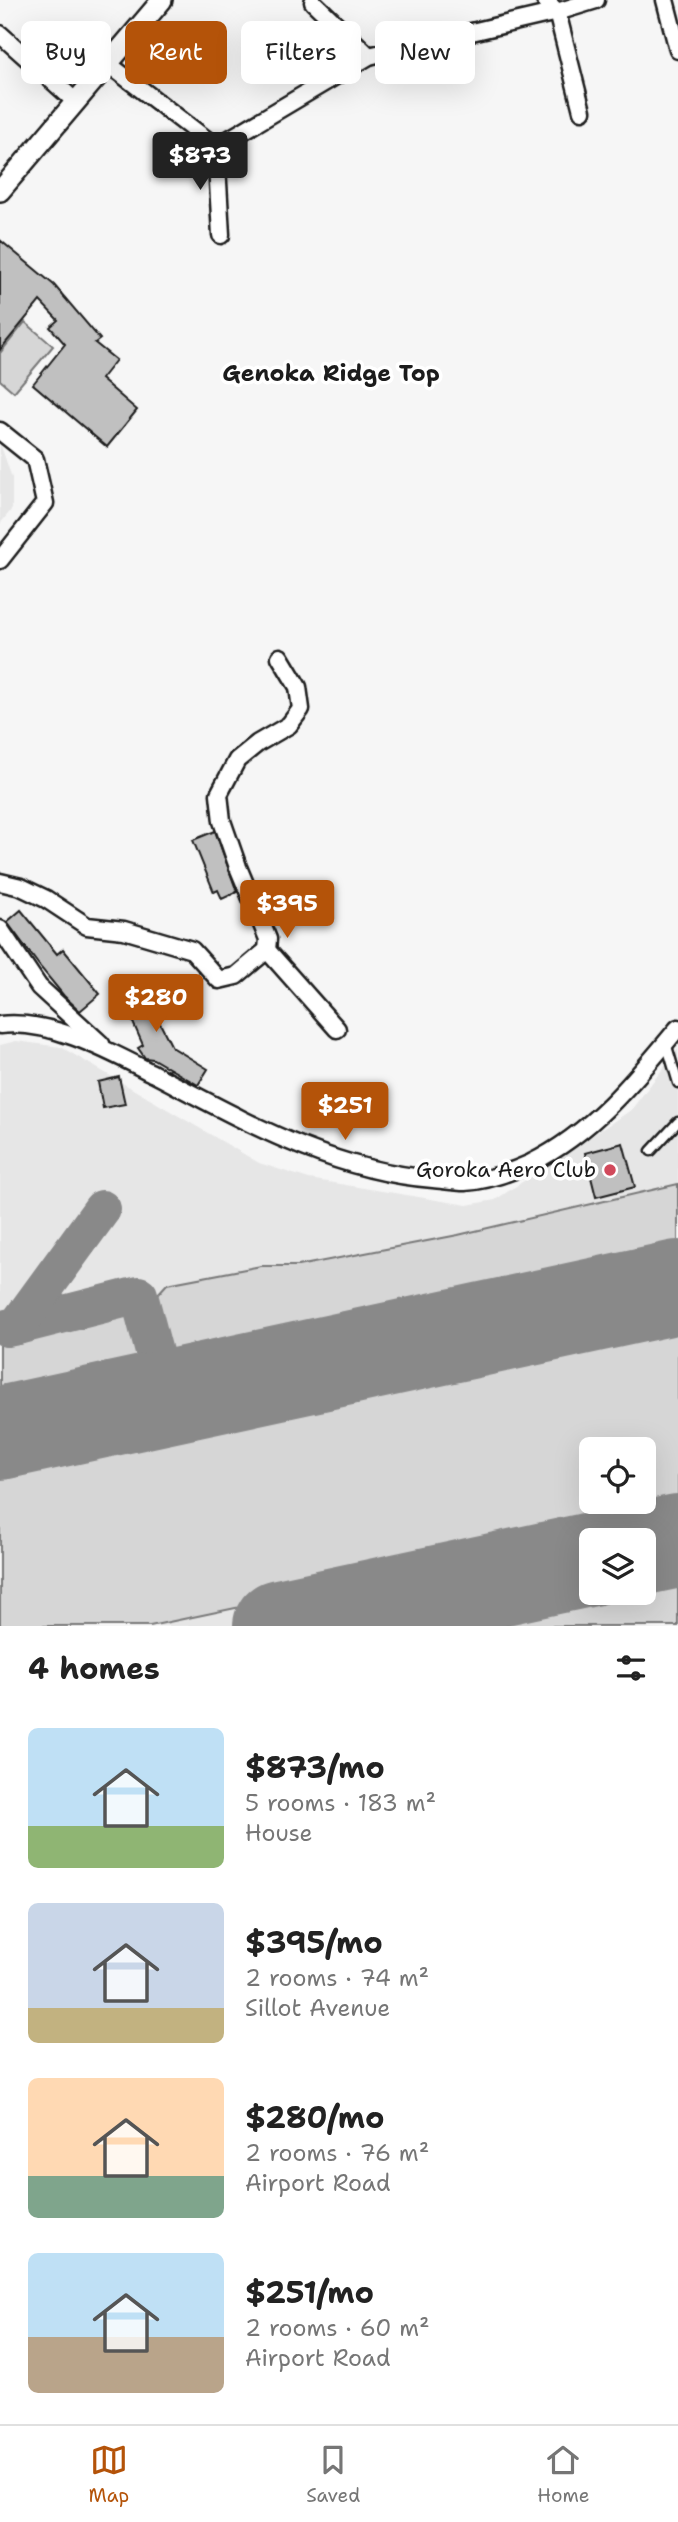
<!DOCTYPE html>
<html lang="en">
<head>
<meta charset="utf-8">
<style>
  body { margin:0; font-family:"Shantell Sans",sans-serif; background:#f2f2f2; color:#222; height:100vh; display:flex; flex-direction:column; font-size:26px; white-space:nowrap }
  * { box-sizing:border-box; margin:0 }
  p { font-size:23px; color:#767676 }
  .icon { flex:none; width:38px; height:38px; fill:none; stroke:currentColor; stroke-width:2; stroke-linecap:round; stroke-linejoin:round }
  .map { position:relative; height:1626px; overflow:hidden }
  .panel { display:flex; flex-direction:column; background:#fff; flex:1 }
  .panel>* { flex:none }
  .banner { position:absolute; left:21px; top:21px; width:637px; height:63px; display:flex; gap:14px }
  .tools { position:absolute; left:579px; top:1437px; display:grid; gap:14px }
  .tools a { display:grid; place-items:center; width:77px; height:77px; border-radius:10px; background:#fff; box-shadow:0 7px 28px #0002; font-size:35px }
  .price { position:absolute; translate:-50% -60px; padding:0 16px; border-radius:7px; background:#b45309; color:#fff; font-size:23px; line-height:46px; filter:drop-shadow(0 2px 4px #0008) }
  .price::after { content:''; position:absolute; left:50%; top:42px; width:21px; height:16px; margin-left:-10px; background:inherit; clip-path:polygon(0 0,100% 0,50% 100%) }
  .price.active { background:#222; color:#fff }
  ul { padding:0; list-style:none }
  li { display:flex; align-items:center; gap:21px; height:175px; padding:0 28px }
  li span { display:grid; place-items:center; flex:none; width:196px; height:140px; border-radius:10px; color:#555 }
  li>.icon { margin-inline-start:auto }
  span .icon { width:84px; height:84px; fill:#fffc; stroke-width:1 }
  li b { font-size:30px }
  h2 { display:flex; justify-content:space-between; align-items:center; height:84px; padding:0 28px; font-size:30px }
  .pill { padding:0 24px; border-radius:10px; background:#fff; box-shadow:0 7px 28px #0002; font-size:24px; line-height:63px }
  .pill.active { background:#b45309; color:#fff }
  .tab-bar { display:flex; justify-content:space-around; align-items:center; height:98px; border-top:2px solid #e0e0e0; background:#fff; font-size:19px; color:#767676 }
  .tab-bar a { display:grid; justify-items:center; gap:4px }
  .tab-bar .active { color:#b45309 }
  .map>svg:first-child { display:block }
  .built { fill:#e6e6e6; fill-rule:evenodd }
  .green { fill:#d6d6d6; stroke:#797979; stroke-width:2; fill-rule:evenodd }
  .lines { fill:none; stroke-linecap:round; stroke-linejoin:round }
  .taxiway { stroke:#898989; stroke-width:38 }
  .runway { stroke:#898989; stroke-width:94 }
  .building { fill:#c0c0c0; stroke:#1c1c1c; stroke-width:2 }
  .service-casing { stroke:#1c1c1c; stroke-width:13 }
  .minor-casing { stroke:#1c1c1c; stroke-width:21 }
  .tertiary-casing { stroke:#1c1c1c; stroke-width:24 }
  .service { stroke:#fff; stroke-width:8 }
  .minor { stroke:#fff; stroke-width:16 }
  .tertiary { stroke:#fff; stroke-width:19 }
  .poi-dot { fill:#d1495b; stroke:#fff; stroke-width:2.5 }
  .labels { text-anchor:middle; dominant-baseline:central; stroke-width:7; stroke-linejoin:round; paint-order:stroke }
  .poi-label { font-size:21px; fill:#1c1c1c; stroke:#fff; text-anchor:end }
  .neighbourhood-label { font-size:23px; font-weight:bold; fill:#1c1c1c; stroke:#fff }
</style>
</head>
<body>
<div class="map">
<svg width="678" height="1626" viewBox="0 0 678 1626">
  <rect width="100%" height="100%" fill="#f6f6f6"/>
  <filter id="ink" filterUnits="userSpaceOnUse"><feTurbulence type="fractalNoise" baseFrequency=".0143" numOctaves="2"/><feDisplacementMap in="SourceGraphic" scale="14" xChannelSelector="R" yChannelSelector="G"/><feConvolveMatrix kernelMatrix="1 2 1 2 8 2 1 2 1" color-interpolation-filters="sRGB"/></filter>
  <g filter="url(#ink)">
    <g class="built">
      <path d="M0,443L12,478V509L0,524Z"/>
      <path d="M16,1041L61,1047L259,1163L309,1179L467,1205L495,1200L631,1110L678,1049V1626H0V1045ZM592,1449H644V1502H592ZM592,1540H644V1592H592Z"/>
    </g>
    <g class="green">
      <path d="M25,322L53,346L14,392L0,380V353Z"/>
      <path d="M678,1184V1269L203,1375L187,1373L172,1363L157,1313V1295L167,1284L261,1266H298L458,1235Z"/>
      <path d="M132,1308L136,1313L148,1364V1383L139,1389L0,1419V1338Z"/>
      <path d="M678,1308V1515L150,1626H0V1449ZM592,1449H644V1502H592Z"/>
      <path d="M678,1577V1626H450L607,1593L644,1592V1585Z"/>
    </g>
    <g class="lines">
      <g class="taxiway">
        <path d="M17,1326L139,1295L166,1398"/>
        <path d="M7,1328L17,1326L102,1209"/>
      </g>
      <g class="runway">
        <path d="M0,1433L678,1287"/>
        <path d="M644,1548L678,1541"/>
        <path d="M280,1626L592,1559"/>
      </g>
    </g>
    <g class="building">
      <path d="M0,240L54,285L100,339L95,343L116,360L101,379L137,410L107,447L33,384L65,344L50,327L58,320L40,301L0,350Z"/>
      <path d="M215,831L237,892L222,899L218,890L214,892L193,840Z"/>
      <path d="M21,910L57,954L63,949L100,994L80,1011L64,996L41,968L7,922Z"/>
      <path d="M136,976L172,1047L208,1069L198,1085L153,1059L145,1058L138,1048L143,1045L116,984Z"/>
      <path d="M119,1077L125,1104L103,1108L98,1082Z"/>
      <path d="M623,1143L635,1187L596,1197L585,1153Z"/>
    </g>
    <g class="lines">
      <g class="service-casing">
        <g id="service">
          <path d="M666,1043L678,1083"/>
          <path d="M651,1151L678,1122"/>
        </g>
      </g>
      <g class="minor-casing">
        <g id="minor">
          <path d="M545,0L557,12L582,111"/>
          <path d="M665,0L678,50"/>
          <path d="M313,2L369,56"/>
          <path d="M0,34L75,101"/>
          <path d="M107,63L216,147L369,56L557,12L596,0"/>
          <path d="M216,147L221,235"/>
          <path d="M0,431L35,459L45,503L0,560"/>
          <path d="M0,882L21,887L46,899L87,926L124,930L192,950L219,980L236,976L267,950L268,939L238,867L222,821L219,794L237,760L258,743L289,725L301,709L298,687L280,657"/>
          <path d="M0,929L39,987L101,1044"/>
          <path d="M267,950L337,1029"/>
          <path d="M0,1025C51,1019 109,1051 154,1074C243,1120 330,1171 433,1179C444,1180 455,1182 465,1182C487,1181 511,1172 531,1163C592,1133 636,1079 678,1028"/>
        </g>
      </g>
      <g class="tertiary-casing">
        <path id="tertiary" d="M0,191L162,0"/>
      </g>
      <use href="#service" class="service"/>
      <use href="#minor" class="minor"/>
      <use href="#tertiary" class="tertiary"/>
    </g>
  </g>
  <circle class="poi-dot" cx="610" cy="1170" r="7"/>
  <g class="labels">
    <g class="poi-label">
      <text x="596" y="1170">Goroka Aero Club</text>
    </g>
    <g class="neighbourhood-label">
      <text x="331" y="373">Genoka Ridge Top</text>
    </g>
  </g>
</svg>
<div class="tools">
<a><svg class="icon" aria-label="locate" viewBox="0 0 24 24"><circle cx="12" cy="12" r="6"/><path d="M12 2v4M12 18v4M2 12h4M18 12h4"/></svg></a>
<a><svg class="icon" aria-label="layers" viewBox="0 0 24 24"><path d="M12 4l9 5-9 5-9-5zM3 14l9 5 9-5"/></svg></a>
</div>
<b class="price active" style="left:200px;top:192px">$873</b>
<b class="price" style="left:287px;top:940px">$395</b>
<b class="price" style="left:156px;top:1034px">$280</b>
<b class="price" style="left:345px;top:1142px">$251</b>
<div class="banner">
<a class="pill">Buy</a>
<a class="pill active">Rent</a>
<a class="pill">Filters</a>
<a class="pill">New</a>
</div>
</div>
<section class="panel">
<h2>4 homes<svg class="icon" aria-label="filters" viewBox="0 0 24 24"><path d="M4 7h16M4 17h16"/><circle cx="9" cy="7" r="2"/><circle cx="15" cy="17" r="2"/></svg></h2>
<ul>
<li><span style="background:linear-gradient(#bfe0f5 70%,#8fb573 0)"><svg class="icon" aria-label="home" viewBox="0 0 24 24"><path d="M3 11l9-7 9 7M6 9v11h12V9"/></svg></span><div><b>$873/mo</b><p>5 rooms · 183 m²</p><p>House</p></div></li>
<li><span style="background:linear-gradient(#c9d6e8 75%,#c2b280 0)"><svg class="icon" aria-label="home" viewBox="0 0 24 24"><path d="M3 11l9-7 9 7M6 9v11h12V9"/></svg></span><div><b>$395/mo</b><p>2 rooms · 74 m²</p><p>Sillot Avenue</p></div></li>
<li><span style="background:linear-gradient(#ffd9b3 70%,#7fa58c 0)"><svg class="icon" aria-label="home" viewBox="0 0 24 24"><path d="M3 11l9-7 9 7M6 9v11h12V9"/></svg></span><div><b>$280/mo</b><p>2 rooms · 76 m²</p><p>Airport Road</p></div></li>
<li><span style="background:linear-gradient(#bfe0f5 60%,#b9a48a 0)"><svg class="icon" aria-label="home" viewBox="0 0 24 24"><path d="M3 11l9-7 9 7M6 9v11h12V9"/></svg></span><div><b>$251/mo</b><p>2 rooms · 60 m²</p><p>Airport Road</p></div></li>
</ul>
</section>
<nav class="tab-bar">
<a class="active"><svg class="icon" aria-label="map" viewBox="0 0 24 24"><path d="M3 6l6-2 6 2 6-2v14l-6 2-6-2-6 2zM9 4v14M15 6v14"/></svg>Map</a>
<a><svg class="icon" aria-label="saved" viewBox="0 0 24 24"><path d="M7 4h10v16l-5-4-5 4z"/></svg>Saved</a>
<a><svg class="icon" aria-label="home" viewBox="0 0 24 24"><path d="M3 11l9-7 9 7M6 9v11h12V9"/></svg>Home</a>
</nav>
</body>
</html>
